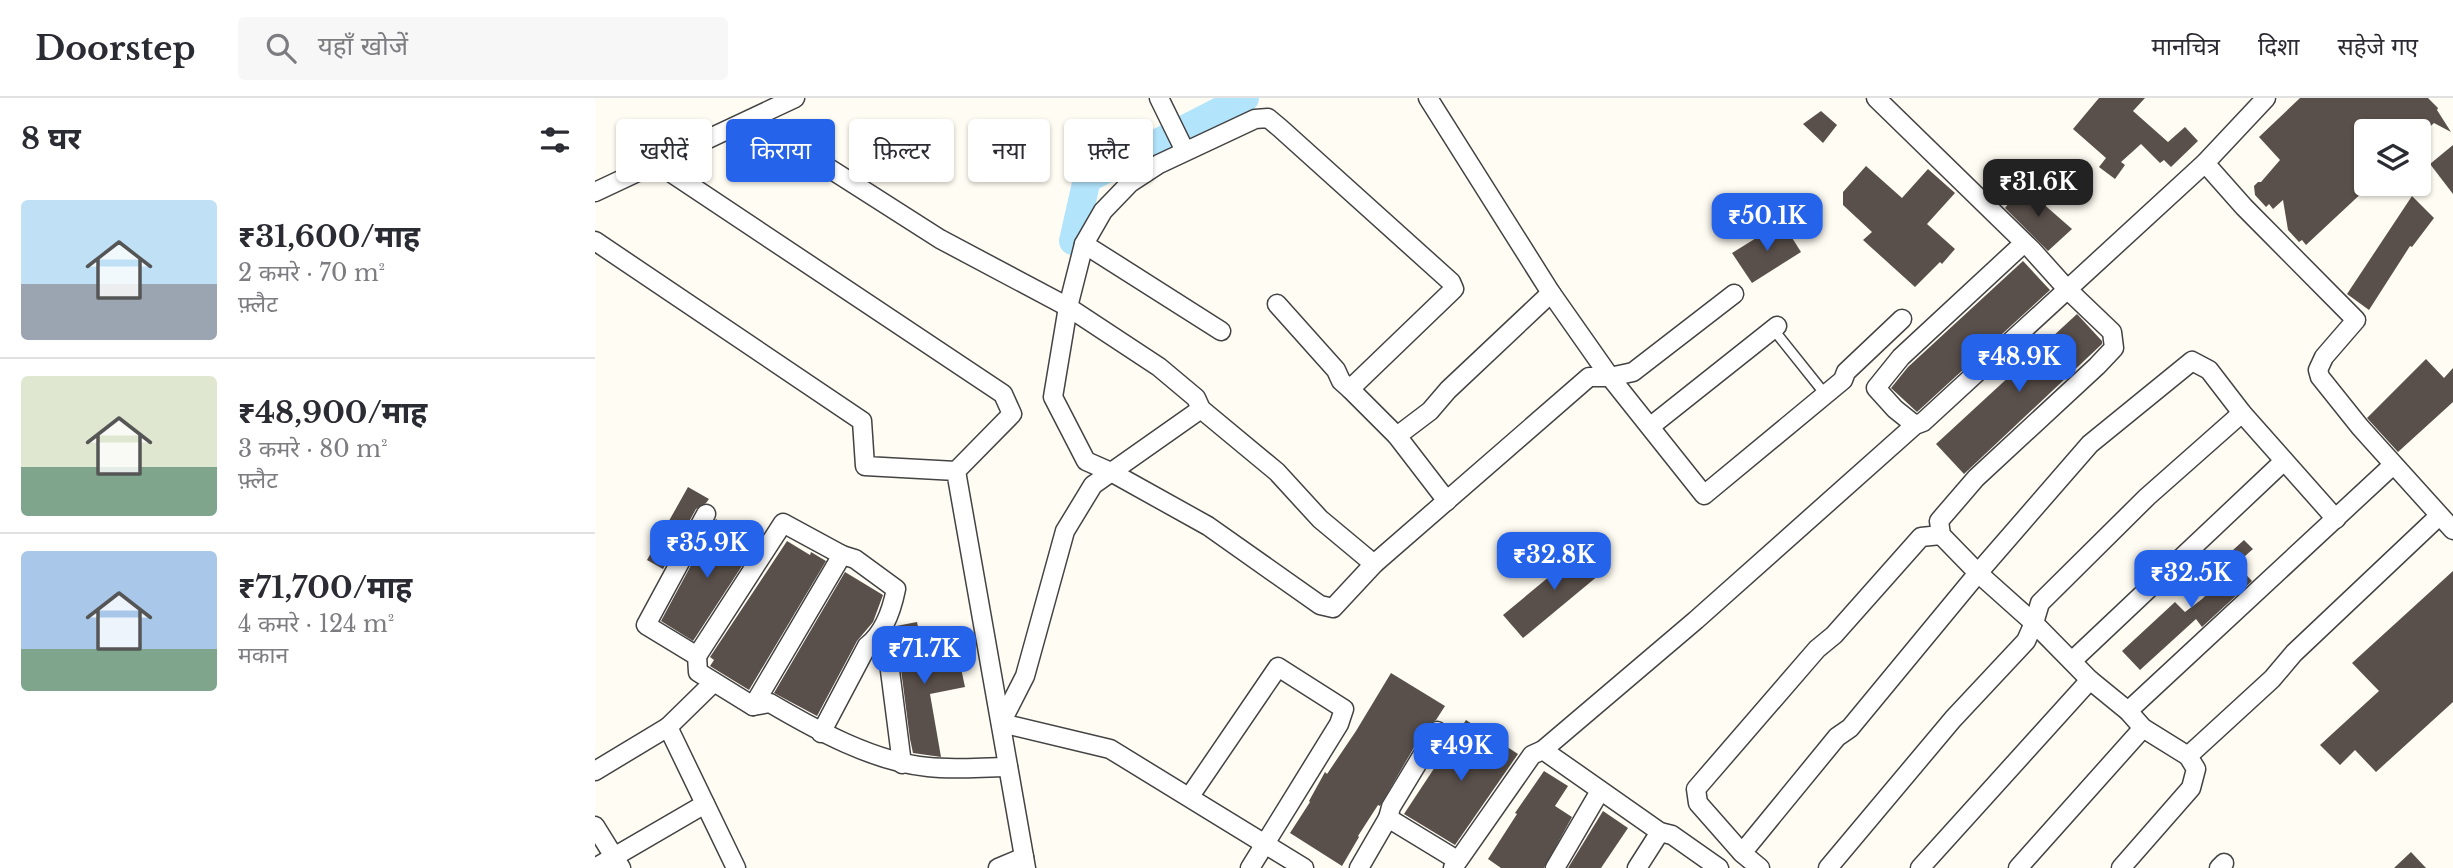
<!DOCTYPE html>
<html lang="hi">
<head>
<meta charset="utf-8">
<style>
  body { margin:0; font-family:"Libre Baskerville","Noto Sans Devanagari",serif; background:#f7f7f7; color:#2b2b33; height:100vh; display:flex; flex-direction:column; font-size:26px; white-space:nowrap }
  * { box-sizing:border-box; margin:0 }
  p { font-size:23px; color:#7c7c81 }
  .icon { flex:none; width:38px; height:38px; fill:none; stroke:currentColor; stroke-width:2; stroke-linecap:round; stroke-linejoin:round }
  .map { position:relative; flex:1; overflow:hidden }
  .details { display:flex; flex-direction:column; background:#fff; width:595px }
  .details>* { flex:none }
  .hud { position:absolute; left:21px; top:21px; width:665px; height:63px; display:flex; gap:14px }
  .buttons { position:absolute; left:1759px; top:21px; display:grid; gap:14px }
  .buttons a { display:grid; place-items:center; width:77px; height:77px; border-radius:7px; background:#fff; box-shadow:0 2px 5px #0004; font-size:35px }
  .price { position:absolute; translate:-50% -60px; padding:0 16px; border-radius:14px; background:#2563eb; color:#fff; font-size:23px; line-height:46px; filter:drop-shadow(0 2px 4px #0008) }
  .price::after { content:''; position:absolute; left:50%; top:42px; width:21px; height:16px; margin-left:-10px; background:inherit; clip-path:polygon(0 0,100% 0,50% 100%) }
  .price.current { background:#222; color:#fff }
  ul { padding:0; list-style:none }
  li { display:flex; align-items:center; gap:21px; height:175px; padding:0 21px }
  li+li { border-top:2px solid #e1e1e2 }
  li span { display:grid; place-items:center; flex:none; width:196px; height:140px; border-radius:7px; color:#555 }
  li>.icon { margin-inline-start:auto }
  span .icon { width:84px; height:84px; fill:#fffc; stroke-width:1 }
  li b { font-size:30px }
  h2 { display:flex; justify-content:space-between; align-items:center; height:84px; padding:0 21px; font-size:30px }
  .tag { padding:0 24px; border-radius:7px; background:#fff; box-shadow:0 2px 5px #0004; font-size:24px; line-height:63px }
  .tag.current { background:#2563eb; color:#fff }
  header { display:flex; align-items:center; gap:42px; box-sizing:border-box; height:98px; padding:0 35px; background:#fff; border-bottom:2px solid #e1e1e2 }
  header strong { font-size:33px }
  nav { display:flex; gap:38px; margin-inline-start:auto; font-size:24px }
  .search { width:490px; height:63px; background:#f7f7f7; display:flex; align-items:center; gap:18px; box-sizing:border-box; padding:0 24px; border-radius:7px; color:#7c7c81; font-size:26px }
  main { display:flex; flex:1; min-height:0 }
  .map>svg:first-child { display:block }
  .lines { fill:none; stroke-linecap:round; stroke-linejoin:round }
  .river { stroke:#b2e4fc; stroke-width:28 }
  .building { fill:#5a504b }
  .service-casing { stroke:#434343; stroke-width:12 }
  .minor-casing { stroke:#434343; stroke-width:21 }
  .service { stroke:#fff; stroke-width:9 }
  .minor { stroke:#fff; stroke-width:18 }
</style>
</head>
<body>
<header>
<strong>Doorstep</strong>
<div class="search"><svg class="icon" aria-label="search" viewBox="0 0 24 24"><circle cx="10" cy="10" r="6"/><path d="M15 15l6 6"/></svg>यहाँ खोजें</div>
<nav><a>मानचित्र</a><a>दिशा</a><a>सहेजे गए</a></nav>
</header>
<main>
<section class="details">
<h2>8 घर<svg class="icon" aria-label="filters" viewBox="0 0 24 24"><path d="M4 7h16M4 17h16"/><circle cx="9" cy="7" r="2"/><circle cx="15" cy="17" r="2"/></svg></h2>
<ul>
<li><span style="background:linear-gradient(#bfe0f5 60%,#9aa5b1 0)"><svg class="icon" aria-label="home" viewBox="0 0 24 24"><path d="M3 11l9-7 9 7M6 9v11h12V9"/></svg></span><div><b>₹31,600/माह</b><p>2 कमरे · 70 m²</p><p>फ़्लैट</p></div></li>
<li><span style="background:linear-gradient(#dfe7d0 65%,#7fa58c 0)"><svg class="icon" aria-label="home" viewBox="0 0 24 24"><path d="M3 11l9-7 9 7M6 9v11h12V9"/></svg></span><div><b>₹48,900/माह</b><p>3 कमरे · 80 m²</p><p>फ़्लैट</p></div></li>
<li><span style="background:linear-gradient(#a9c7e8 70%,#7fa58c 0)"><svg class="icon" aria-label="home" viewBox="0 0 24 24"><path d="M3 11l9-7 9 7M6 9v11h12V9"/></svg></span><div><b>₹71,700/माह</b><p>4 कमरे · 124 m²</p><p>मकान</p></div></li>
</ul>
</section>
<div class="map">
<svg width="1858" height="770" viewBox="0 0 1858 770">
  <rect width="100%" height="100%" fill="#fffcf3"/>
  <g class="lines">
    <path class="river" d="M478,143L492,81L650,0"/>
  </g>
  <g class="building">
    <path d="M1504,0H1550L1538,13L1573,44L1590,29L1603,43L1576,69L1569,62L1565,65L1546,46L1526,64L1530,67L1520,81L1504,69L1511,60L1478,31Z"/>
    <path d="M1705,0H1833L1843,10L1842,12L1856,34L1839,25L1824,39V33H1771V91L1711,147L1707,142L1704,144L1693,132L1688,102L1678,111L1674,106L1671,109L1660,97L1659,88L1663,84H1666L1685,62L1664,39Z"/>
    <path d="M1226,13L1242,27L1228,45L1208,26Z"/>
    <path d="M1858,47V96L1835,66Z"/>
    <path d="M1271,68L1307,100L1333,71L1360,95L1332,126L1360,151L1347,166L1345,164L1320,189L1268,142L1277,134L1248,107V94Z"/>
    <path d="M1428,88L1477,131L1453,153L1410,110Z"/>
    <path d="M1817,98L1839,120L1817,149L1815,148L1774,212L1752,196Z"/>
    <path d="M1187,124L1206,154L1157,185L1137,155Z"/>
    <path d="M1428,163L1455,192L1322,314L1296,290L1313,269Z"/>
    <path d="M1482,216L1507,243V246L1369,376L1341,346Z"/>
    <path d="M1831,261L1849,280L1858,270V304L1803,354L1772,320Z"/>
    <path d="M93,389L114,401L111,405L101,411L68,471L52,462Z"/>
    <path d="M121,421L160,448L98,543L66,523Z"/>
    <path d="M1649,442L1658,451L1641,466L1657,483L1607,529L1601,521L1545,572L1527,553L1580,504L1590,514L1607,501L1627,482L1617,471Z"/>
    <path d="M192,443L215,457L216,454L231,463L154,592L115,568L119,562L115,559Z"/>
    <path d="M990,449L1010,472L928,540L908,517Z"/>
    <path d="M1858,473V604L1781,674L1760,652L1745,667L1725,647L1784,593L1757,565Z"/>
    <path d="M250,474L288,497L278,524L262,543L222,618L179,595Z"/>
    <path d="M322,524L330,561L366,554L369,569L366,570L370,589L335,596L346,659L318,655L315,641L304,556L297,535L301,528Z"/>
    <path d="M796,575L850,608L841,622L832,627L785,708L783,707L763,738L764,739L747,768L695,735L715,704L714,703L730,674L732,676L761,633Z"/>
    <path d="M871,622L923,656L860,747L809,716Z"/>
    <path d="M949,673L973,688L960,708L977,719L949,770H906L893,761L922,716L920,715Z"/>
    <path d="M1008,713L1033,730L1006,770H973Z"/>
    <path d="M1816,754L1831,770H1799Z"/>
  </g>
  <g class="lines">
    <g class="service-casing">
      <path id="service" d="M1178,231L1230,296"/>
    </g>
    <g class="minor-casing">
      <g id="minor">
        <path d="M564,0L590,53"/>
        <path d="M833,0L956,195L1015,279L1109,397L1248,282L1251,274L1307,221"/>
        <path d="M1281,0L1437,152L1472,191L1517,234L1519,250L1502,268L1381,380L1344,423L1346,437L1383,475L1439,525L1495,582L1533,613L1548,630L1593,658L1601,671L1596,690L1526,770"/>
        <path d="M157,21L345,141L473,209L564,269L601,300L606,311L682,374L725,421L779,466"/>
        <path d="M1610,65L1649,109L1761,222L1729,259L1723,272L1725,279L1765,329L1858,432"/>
        <path d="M63,66L408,296L417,316L361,373"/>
        <path d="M0,94L200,0"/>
        <path d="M0,143L267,323L270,368L361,373L431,770"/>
        <path d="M489,146L626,233"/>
        <path d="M682,206L741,272L746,283L755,291L859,191L856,184L685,30L673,20L660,21L564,66L535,85L508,113L489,146L473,209L458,299L491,363L516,374L613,428L725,507L738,510L779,466L994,279H1015L1038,274L1139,196"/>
        <path d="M755,291L802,338L852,403"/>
        <path d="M606,311L498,387L470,433L430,578L406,625L515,651L709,770"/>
        <path d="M1320,327L1300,311L1281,290L1306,259L1429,145"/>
        <path d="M1056,328L1182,228"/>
        <path d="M802,338L835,313L853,292L956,195"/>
        <path d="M111,416L51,527L102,558L103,574L158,608L175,605C221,632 279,664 333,669C359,672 387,669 413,669"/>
        <path d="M282,540L293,557L307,666"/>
        <path d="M102,558L188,425L247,457L260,461L301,491C297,511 289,535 272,548L226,635"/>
        <path d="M1477,563L1689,363"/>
        <path d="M158,608L247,457"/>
        <path d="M1533,613L1798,367"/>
        <path d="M73,629L119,584"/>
        <path d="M948,652L1065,734L1077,737L1124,770"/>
        <path d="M1593,658L1677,581L1699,555L1844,418"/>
        <path d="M0,673L73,629L141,770"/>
        <path d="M595,698L683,569L749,611L744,626L655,770"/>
        <path d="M793,720L862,762"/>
        <path d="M0,728L26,770"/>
        <path d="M1147,755L1103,705L1101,691L1222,551L1239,537L1326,439L1346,437"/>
        <path d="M0,770L110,706"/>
        <path d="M403,770L429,759"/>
        <path d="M764,770L793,720L796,709L842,633"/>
        <path d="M858,770L937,657L948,652L1101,522L1320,327L1328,324L1610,65L1671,0"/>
        <path d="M960,770L1005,693"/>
        <path d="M1042,770L1065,734"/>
        <path d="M1165,770L1147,755L1242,639L1255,630L1383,475L1495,346L1597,263L1614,272L1647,315L1741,421"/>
        <path d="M1233,770L1358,621L1431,543L1439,525L1445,505L1552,399L1647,315"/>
        <path d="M1325,770L1495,582"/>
        <path d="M1423,770L1548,630"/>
        <path d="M1624,770L1629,765"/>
      </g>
    </g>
    <use href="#service" class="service"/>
    <use href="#minor" class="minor"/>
  </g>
</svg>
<div class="buttons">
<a><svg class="icon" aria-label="layers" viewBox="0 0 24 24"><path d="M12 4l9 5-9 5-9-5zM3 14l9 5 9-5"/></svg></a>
</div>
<b class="price current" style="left:1443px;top:121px">₹31.6K</b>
<b class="price" style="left:1172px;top:155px">₹50.1K</b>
<b class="price" style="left:1424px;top:296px">₹48.9K</b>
<b class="price" style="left:112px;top:482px">₹35.9K</b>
<b class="price" style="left:959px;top:494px">₹32.8K</b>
<b class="price" style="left:1596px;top:512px">₹32.5K</b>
<b class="price" style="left:329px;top:588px">₹71.7K</b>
<b class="price" style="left:866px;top:685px">₹49K</b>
<div class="hud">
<a class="tag">खरीदें</a>
<a class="tag current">किराया</a>
<a class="tag">फ़िल्टर</a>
<a class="tag">नया</a>
<a class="tag">फ़्लैट</a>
</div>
</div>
</main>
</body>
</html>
